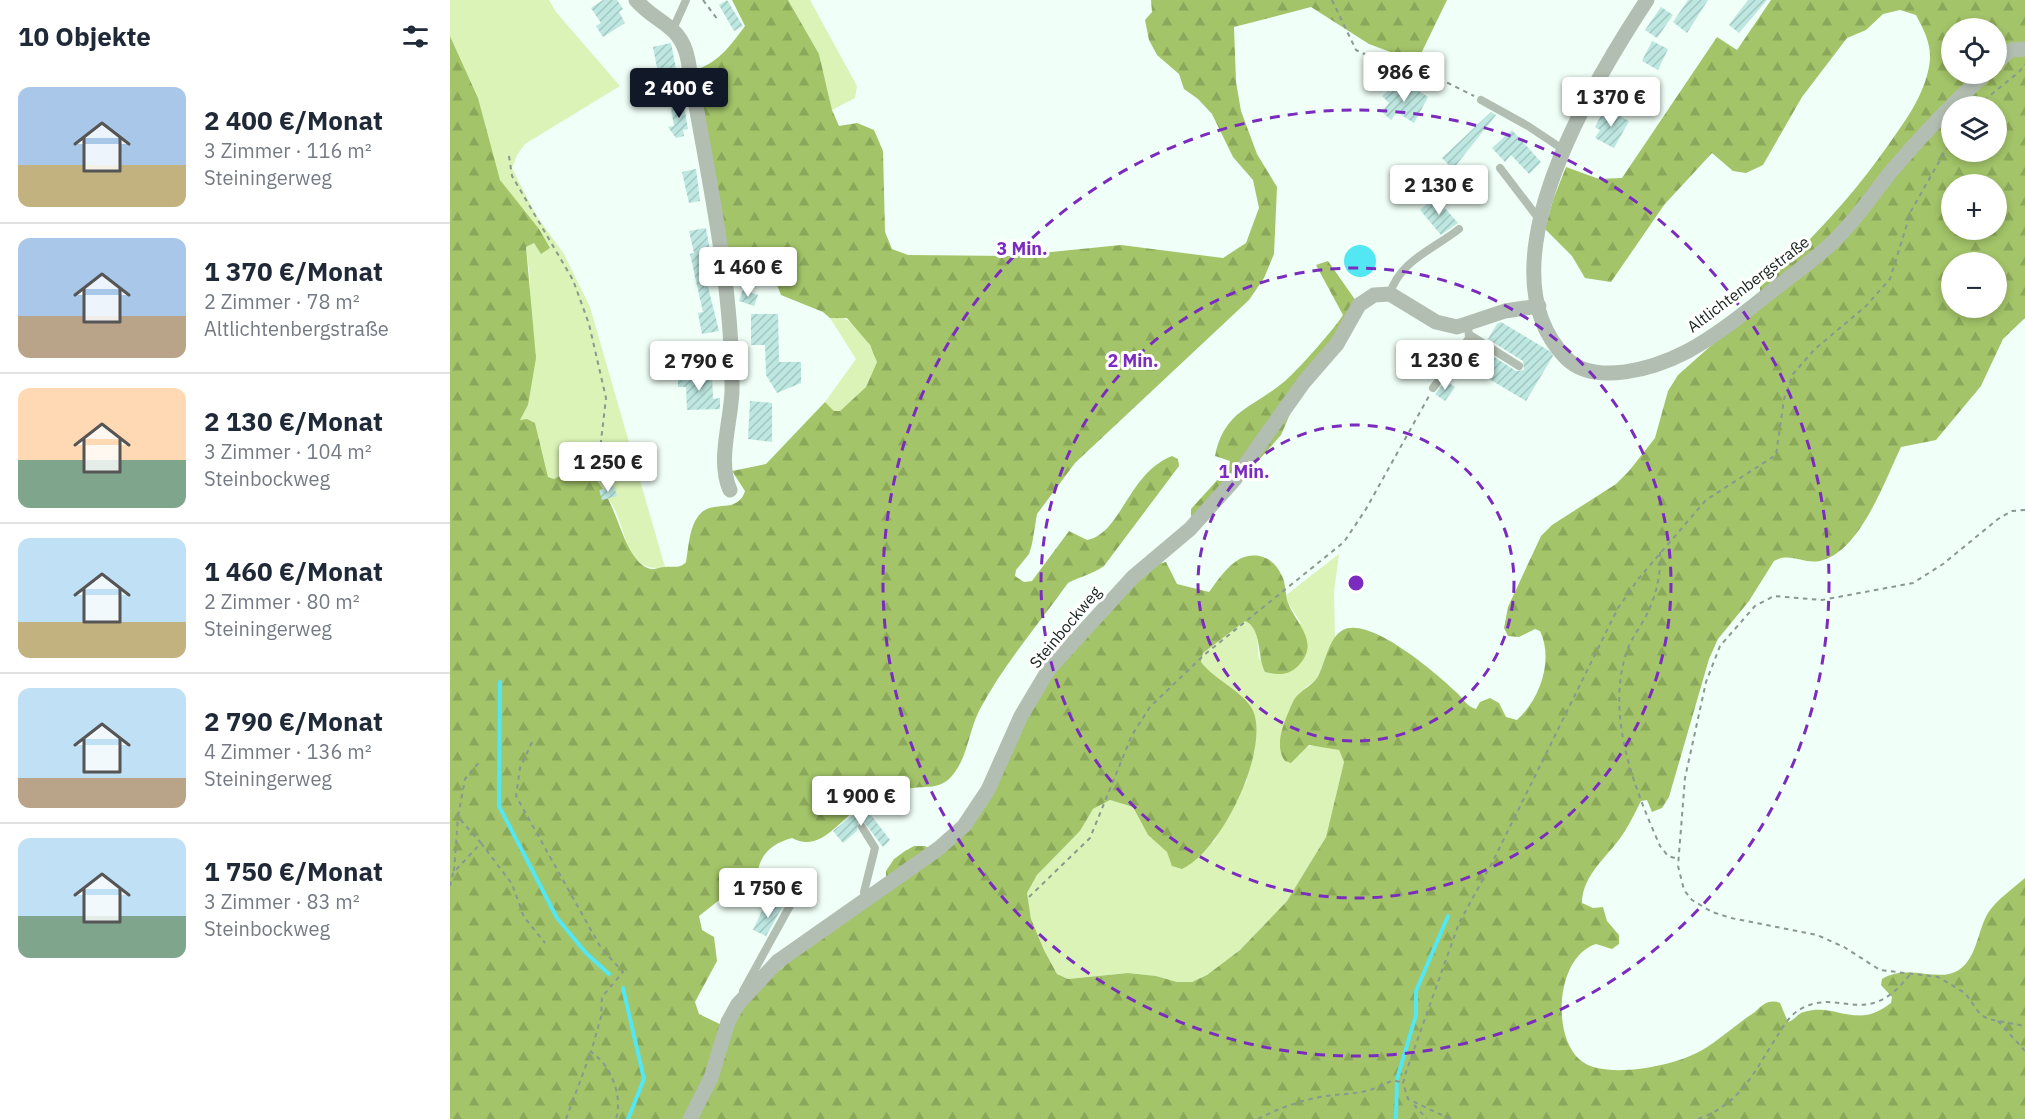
<!DOCTYPE html>
<html lang="de">
<head>
<meta charset="utf-8">
<style>
  body { margin:0; font-family:"IBM Plex Sans",sans-serif; background:#f2f2f3; color:#1f2937; height:100vh; display:flex; flex-direction:column; font-size:22px; white-space:nowrap }
  * { box-sizing:border-box; margin:0 }
  p { font-size:20px; color:#747a83 }
  .icon { flex:none; width:33px; height:33px; fill:none; stroke:currentColor; stroke-width:2; stroke-linecap:round; stroke-linejoin:round }
  .map { position:relative; flex:1; overflow:hidden }
  .sheet { display:flex; flex-direction:column; background:#fff; width:450px }
  .sheet>* { flex:none }
  .buttons { position:absolute; left:1491px; top:18px; display:grid; gap:12px }
  .buttons a { display:grid; place-items:center; width:66px; height:66px; border-radius:50%; background:#fff; box-shadow:0 3px 9px #0003; font-size:30px }
  .price { position:absolute; translate:-50% -51px; padding:0 14px; border-radius:6px; background:#fff; color:#222; font-size:20px; line-height:39px; filter:drop-shadow(0 2px 3px #0008) }
  .price::after { content:''; position:absolute; left:50%; top:36px; width:18px; height:14px; margin-left:-9px; background:inherit; clip-path:polygon(0 0,100% 0,50% 100%) }
  .price.current { background:#111827; color:#fff }
  ul { padding:0; list-style:none }
  li { display:flex; align-items:center; gap:18px; height:150px; padding:0 18px }
  li+li { border-top:2px solid #e0e1e3 }
  li span { display:grid; place-items:center; flex:none; width:168px; height:120px; border-radius:12px; color:#555 }
  li>.icon { margin-inline-start:auto }
  span .icon { width:72px; height:72px; fill:#fffc; stroke-width:1 }
  li b { font-size:26px }
  h2 { display:flex; justify-content:space-between; align-items:center; height:72px; padding:0 18px; font-size:26px }
  main { display:flex; flex:1; min-height:0 }
  .map>svg:first-child { display:block }
  .green { fill:#dbf3b7 }
  .forest { fill:url(#forest-firs); fill-rule:evenodd }
  .water { fill:#53e6f3 }
  .lines { fill:none; stroke-linecap:round; stroke-linejoin:round }
  .stream { stroke:#53e6f3; stroke-width:4 }
  .building { fill:url(#building-hatch) }
  .path { stroke:#899891; stroke-width:2; stroke-dasharray:4.5 4.5; stroke-linecap:butt }
  .service { stroke:#b3beb2; stroke-width:8 }
  .minor { stroke:#b3beb2; stroke-width:15 }
  .ring { fill:none; stroke:#7b2cbf; stroke-width:3; stroke-dasharray:10 8 }
  .labels { text-anchor:middle; dominant-baseline:central; stroke-width:6; stroke-linejoin:round; paint-order:stroke }
  .street-label { font-size:16px; fill:#14221c; stroke:#fff }
  .centre { fill:#7b2cbf; stroke:#fff; stroke-width:3 }
  .ring-label { font-size:18px; text-anchor:middle; font-weight:bold; fill:#7b2cbf; stroke:#fff; stroke-width:6; stroke-linejoin:round; paint-order:stroke }
</style>
</head>
<body>
<main>
<section class="sheet">
<h2>10 Objekte<svg class="icon" aria-label="filters" viewBox="0 0 24 24"><path d="M4 7h16M4 17h16"/><circle cx="9" cy="7" r="2"/><circle cx="15" cy="17" r="2"/></svg></h2>
<ul>
<li><span style="background:linear-gradient(#a9c7e8 65%,#c2b280 0)"><svg class="icon" aria-label="home" viewBox="0 0 24 24"><path d="M3 11l9-7 9 7M6 9v11h12V9"/></svg></span><div><b>2 400 €/Monat</b><p>3 Zimmer · 116 m²</p><p>Steiningerweg</p></div></li>
<li><span style="background:linear-gradient(#a9c7e8 65%,#b9a48a 0)"><svg class="icon" aria-label="home" viewBox="0 0 24 24"><path d="M3 11l9-7 9 7M6 9v11h12V9"/></svg></span><div><b>1 370 €/Monat</b><p>2 Zimmer · 78 m²</p><p>Altlichtenbergstraße</p></div></li>
<li><span style="background:linear-gradient(#ffd9b3 60%,#7fa58c 0)"><svg class="icon" aria-label="home" viewBox="0 0 24 24"><path d="M3 11l9-7 9 7M6 9v11h12V9"/></svg></span><div><b>2 130 €/Monat</b><p>3 Zimmer · 104 m²</p><p>Steinbockweg</p></div></li>
<li><span style="background:linear-gradient(#bfe0f5 70%,#c2b280 0)"><svg class="icon" aria-label="home" viewBox="0 0 24 24"><path d="M3 11l9-7 9 7M6 9v11h12V9"/></svg></span><div><b>1 460 €/Monat</b><p>2 Zimmer · 80 m²</p><p>Steiningerweg</p></div></li>
<li><span style="background:linear-gradient(#bfe0f5 75%,#b9a48a 0)"><svg class="icon" aria-label="home" viewBox="0 0 24 24"><path d="M3 11l9-7 9 7M6 9v11h12V9"/></svg></span><div><b>2 790 €/Monat</b><p>4 Zimmer · 136 m²</p><p>Steiningerweg</p></div></li>
<li><span style="background:linear-gradient(#bfe0f5 65%,#7fa58c 0)"><svg class="icon" aria-label="home" viewBox="0 0 24 24"><path d="M3 11l9-7 9 7M6 9v11h12V9"/></svg></span><div><b>1 750 €/Monat</b><p>3 Zimmer · 83 m²</p><p>Steinbockweg</p></div></li>
</ul>
</section>
<div class="map">
<svg width="1575" height="1119" viewBox="0 0 1575 1119">
  <defs>
    <pattern id="forest-firs" width="22" height="20" patternUnits="userSpaceOnUse" patternTransform="scale(1.5)"><rect width="22" height="20" fill="#a3c469"/><path d="M5 1l3.5 6h-7zM16 11l3.5 6h-7z" fill="#8ba85a"/></pattern>
    <pattern id="building-hatch" width="6" height="6" patternUnits="userSpaceOnUse" patternTransform="scale(1.5)"><rect width="6" height="6" fill="#bde7e0"/><path d="M-1 1l2-2M0 6l6-6M5 7l2-2" fill="none" stroke="#a2c6c0"/></pattern>
  </defs>
  <rect width="100%" height="100%" fill="#f0fff7"/>
  <g class="green">
    <path d="M0,0H99L106,12L170,86L75,144L67,155L62,168L86,215L114,254L140,307L215,567C176,575 177,531 163,506C156,494 140,482 130,472L118,471L104,479L98,477L85,423L70,420L78,405L80,279L76,247L84,243L91,254L47,174L28,98L0,36Z"/>
    <path d="M338,0H360L407,86L405,98L382,110L369,54Z"/>
    <path d="M387,316C407,320 421,344 427,362L416,387L390,411H384L375,402L406,359L380,318Z"/>
    <path d="M889,554L884,592L885,638L866,680L856,687L849,757C857,739 873,747 889,750L894,762L876,837L837,901L790,950L757,975L742,982H727L706,976L678,973L618,979L607,974L594,950L581,919L577,893L587,875L630,831L643,809L660,800L683,807L698,835L717,852L764,842L797,780L784,691L757,670L751,662L753,653L795,620C810,627 807,645 809,660L851,623L838,603L836,595Z"/>
  </g>
  <g class="forest">
    <path d="M282,0H338L369,54L382,110L389,126L407,123L424,130L433,151L435,232L442,249L458,255L560,256L671,245L773,258L796,243L809,208L803,180L783,157L762,114L748,99L734,89L729,74L707,55L699,40L695,20L702,12L701,0H997L967,62L919,44L861,7L784,27L786,82L791,111L807,154L827,187L824,254L814,278L799,300L625,463L587,514L582,544L579,554L566,570L565,576L574,582L582,581L619,531L637,540C671,534 678,473 722,456L728,459L729,466L654,566C643,574 631,576 618,583C588,625 553,665 529,711C518,733 518,759 500,778C489,789 476,786 462,788C449,789 429,795 418,801C393,814 372,855 342,838C320,844 308,856 307,879L296,888L282,890L249,916L252,930L264,937L267,961L245,1002L249,1014L280,1029C316,968 380,932 436,891V871L444,859L455,851L464,846H475L489,856L612,660L703,565L716,562L727,584L759,592C772,575 787,549 813,557C822,560 828,567 832,576C836,584 835,594 838,603C847,625 870,642 849,665C839,676 828,675 815,672C807,656 812,628 795,621L753,653L751,662C764,680 797,693 804,713C818,755 770,852 732,869L722,866L717,852L698,835L683,807L660,800L643,809L630,831L587,875L577,893L581,919L594,950L607,974L618,979L678,973L706,976L727,982H742L757,975L790,950L837,901L876,837L894,762L889,750L859,745L841,763L835,761C823,745 835,720 842,704C846,692 860,688 867,678C875,665 878,638 893,630C920,616 986,673 1006,692C1013,698 1016,706 1026,709L1030,702L1040,698L1049,703L1056,717L1067,720C1090,699 1104,660 1090,631L1085,629L1069,637L1058,636L1054,628L1058,607L1091,536L1102,525L1166,484L1179,471L1205,438L1218,391L1228,375L1273,335L1310,292V287C1359,243 1402,197 1439,144C1456,120 1473,97 1479,67C1483,47 1475,32 1466,15L1450,10L1433,14L1416,30L1397,38L1352,97L1313,165L1296,173L1283,171L1262,153L1214,205L1161,282L1135,278L1122,256L1095,229L1103,200L1116,167L1149,179L1172,178L1267,37L1287,50L1321,0H1575V318L1553,339L1531,386L1486,440L1451,447C1435,480 1411,549 1373,560C1355,566 1341,551 1324,561L1299,601L1268,639L1259,659L1219,797L1212,808L1202,812L1197,800L1191,801C1186,811 1181,821 1175,831C1161,854 1132,874 1132,903L1143,908L1153,907L1157,921L1169,935V944L1162,949L1146,944C1107,956 1101,1033 1129,1059C1151,1080 1215,1067 1240,1056C1263,1047 1284,1025 1305,1012C1313,1004 1319,999 1330,1003L1338,1022C1345,1020 1348,1013 1354,1012C1387,1002 1405,1031 1441,1003L1442,997L1431,985L1432,979C1456,964 1486,981 1505,972C1527,962 1527,931 1538,913C1546,900 1564,888 1575,878V1119H0V36L28,98L50,180L89,229L100,248L91,254L84,243L76,247L86,358L78,405L70,420L77,419L85,423L98,477L104,479C168,440 161,560 201,569C205,570 210,567 215,567C223,566 230,569 236,562C239,546 239,525 251,513C264,500 288,514 295,491L282,471L316,464L375,402L384,411H390L416,387L427,362L420,345L397,318H380L373,312L331,295C318,260 313,264 278,256L246,70C270,61 280,46 295,26ZM1502,28H1546V74H1502ZM1502,106H1546V152H1502ZM1502,184H1546V230H1502ZM1502,262H1546V308H1502Z"/>
    <path d="M878,261L906,301L843,407L831,435L759,517L744,520L741,516V509L779,467L780,461L765,456C774,410 803,408 835,381C847,371 885,328 893,315L866,265Z"/>
  </g>
  <circle class="water" cx="910" cy="261" r="16"/>
  <g class="lines">
    <g class="stream">
      <path d="M50,682L49,806L107,918L136,953L159,974"/>
      <path d="M173,988L194,1079L178,1119"/>
      <path d="M946,1119L947,1079L966,1015V991L998,916"/>
    </g>
  </g>
  <g class="building">
    <path d="M153,0H167L173,9L169,12L175,23L153,37L146,26L151,23L141,8Z"/>
    <path d="M277,0L293,26L284,31L269,5Z"/>
    <path d="M1238,0H1258L1237,33L1223,22Z"/>
    <path d="M1298,0H1317L1289,33L1279,25Z"/>
    <path d="M1211,7L1223,15L1207,38L1195,30Z"/>
    <path d="M1202,41L1218,49L1208,70L1192,61Z"/>
    <path d="M221,43L227,74L209,78L203,47Z"/>
    <path d="M945,85L957,97L963,87L978,97L964,123L947,112L941,120L932,112L939,103L932,96Z"/>
    <path d="M233,100L238,129L233,130L234,136L226,138L218,127L224,126L220,103Z"/>
    <path d="M1155,108L1179,121L1164,148L1145,138L1150,130L1145,127Z"/>
    <path d="M1041,112L1046,115L1003,169L992,158Z"/>
    <path d="M1062,130L1091,162L1079,174L1061,155L1055,162L1042,148Z"/>
    <path d="M246,169L250,201L239,203L232,172Z"/>
    <path d="M985,197L1008,223L991,235L970,210Z"/>
    <path d="M256,228L264,273L255,275L269,331L252,334L248,313L253,312L240,254L244,253L239,231Z"/>
    <path d="M293,290L308,295L304,306L289,301Z"/>
    <path d="M301,314H328L329,362H351V383L327,393L316,375L315,345H301Z"/>
    <path d="M1051,322L1101,352L1103,356L1076,401L1019,367L1032,349L1066,371L1074,370L1073,361L1038,339L1047,324Z"/>
    <path d="M983,341L1000,350L983,378L968,370Z"/>
    <path d="M262,373L263,399L270,398V409L237,410L236,387H228V375Z"/>
    <path d="M996,381L1005,387L995,401L985,394Z"/>
    <path d="M300,401L322,403V442L298,439Z"/>
    <path d="M164,486L167,496L152,500L149,490Z"/>
    <path d="M414,806L440,840L433,847L414,822H408L407,831L393,843L383,831Z"/>
    <path d="M324,900L334,904L316,936L303,930L312,911L317,914Z"/>
  </g>
  <g class="lines">
    <g class="path">
      <path d="M253,0L268,20"/>
      <path d="M882,0L906,50L958,75L998,83L1024,96"/>
      <path d="M1527,106L1569,72L1575,64"/>
      <path d="M59,156L62,176L123,280L139,324L156,398L148,467L150,484"/>
      <path d="M1575,510L1562,511L1548,519L1493,564L1463,583L1372,600L1324,596L1305,606L1270,646L1256,682L1235,778L1228,866L1234,890L1242,900L1262,912L1281,918L1367,935L1394,947L1430,970L1488,977L1515,993L1530,1014L1538,1019L1575,1026"/>
      <path d="M1210,552C1211,576 1206,597 1195,618C1189,629 1181,639 1177,651C1155,715 1184,787 1210,846L1218,856L1228,859"/>
      <path d="M82,742L70,768L66,796L151,948L173,972L152,997L151,1017L141,1052C161,1065 173,1096 166,1119"/>
      <path d="M31,843L62,884L74,917L95,943"/>
      <path d="M4,871L8,817"/>
      <path d="M0,886L3,873L31,843L8,817L15,779L30,761"/>
      <path d="M579,897L640,838L682,735L700,707L754,655L894,542L916,509L979,396"/>
      <path d="M1548,1021L1575,1051"/>
      <path d="M964,1105L977,1119"/>
      <path d="M116,1119L141,1052"/>
      <path d="M808,1119C827,1109 849,1101 870,1097C901,1092 914,1096 943,1080L953,1083"/>
      <path d="M1000,1119L958,1099L953,1083L956,1072L1009,923L1043,861L1168,608L1189,578L1256,500L1326,455L1334,399L1343,374L1365,349L1416,306L1440,279L1461,211L1502,139"/>
      <path d="M1248,1119C1290,1104 1303,1074 1326,1038C1332,1028 1339,1016 1349,1010C1390,985 1416,1033 1461,973"/>
    </g>
    <g class="service">
      <path d="M223,29L236,0"/>
      <path d="M1031,100L1078,126L1114,150"/>
      <path d="M1050,168L1089,219"/>
      <path d="M940,294C949,261 984,249 1009,229"/>
      <path d="M1020,335L1069,366"/>
      <path d="M983,388L1019,338L1018,326"/>
      <path d="M412,827L425,848L414,892L415,900"/>
      <path d="M293,991L342,902L356,887L351,879L340,876"/>
    </g>
    <g class="minor">
      <path d="M186,0C208,25 231,24 238,60C256,169 283,280 282,391C281,422 267,461 280,490"/>
      <path d="M1197,0C1143,82 1028,268 1116,358C1145,387 1205,368 1236,352C1268,335 1298,310 1327,287C1347,271 1370,256 1388,237C1409,216 1425,191 1444,168C1472,135 1503,103 1535,74"/>
      <path d="M1546,62L1561,50L1575,49"/>
      <path d="M240,1119L261,1078L278,1022L288,1004L327,962L488,849L514,826L538,790L571,716L599,669L683,577L740,529L785,479L854,382L887,344L909,305L924,295L940,294L986,322L1007,327L1055,311L1089,306"/>
    </g>
  </g>
  <g class="ring">
    <circle cx="906" cy="583" r="158"/>
    <circle cx="906" cy="583" r="315"/>
    <circle cx="906" cy="583" r="473"/>
  </g>
  <g class="labels">
    <g class="street-label">
      <text transform="translate(1298 284) rotate(-37)">Altlichtenbergstraße</text>
      <text transform="translate(615 627) rotate(-50)">Steinbockweg</text>
    </g>
  </g>
  <circle cx="906" cy="583" r="9" class="centre"/>
  <g class="ring-label">
    <text x="572" y="255">3 Min.</text>
    <text x="683" y="367">2 Min.</text>
    <text x="794" y="478">1 Min.</text>
  </g>
</svg>
<div class="buttons">
<a><svg class="icon" aria-label="locate" viewBox="0 0 24 24"><circle cx="12" cy="12" r="6"/><path d="M12 2v4M12 18v4M2 12h4M18 12h4"/></svg></a>
<a><svg class="icon" aria-label="layers" viewBox="0 0 24 24"><path d="M12 4l9 5-9 5-9-5zM3 14l9 5 9-5"/></svg></a>
<a>+</a>
<a>−</a>
</div>
<b class="price" style="left:954px;top:103px">986 €</b>
<b class="price current" style="left:229px;top:119px">2 400 €</b>
<b class="price" style="left:1161px;top:128px">1 370 €</b>
<b class="price" style="left:989px;top:216px">2 130 €</b>
<b class="price" style="left:298px;top:298px">1 460 €</b>
<b class="price" style="left:995px;top:391px">1 230 €</b>
<b class="price" style="left:249px;top:392px">2 790 €</b>
<b class="price" style="left:158px;top:493px">1 250 €</b>
<b class="price" style="left:411px;top:827px">1 900 €</b>
<b class="price" style="left:318px;top:919px">1 750 €</b>
</div>
</main>
</body>
</html>
